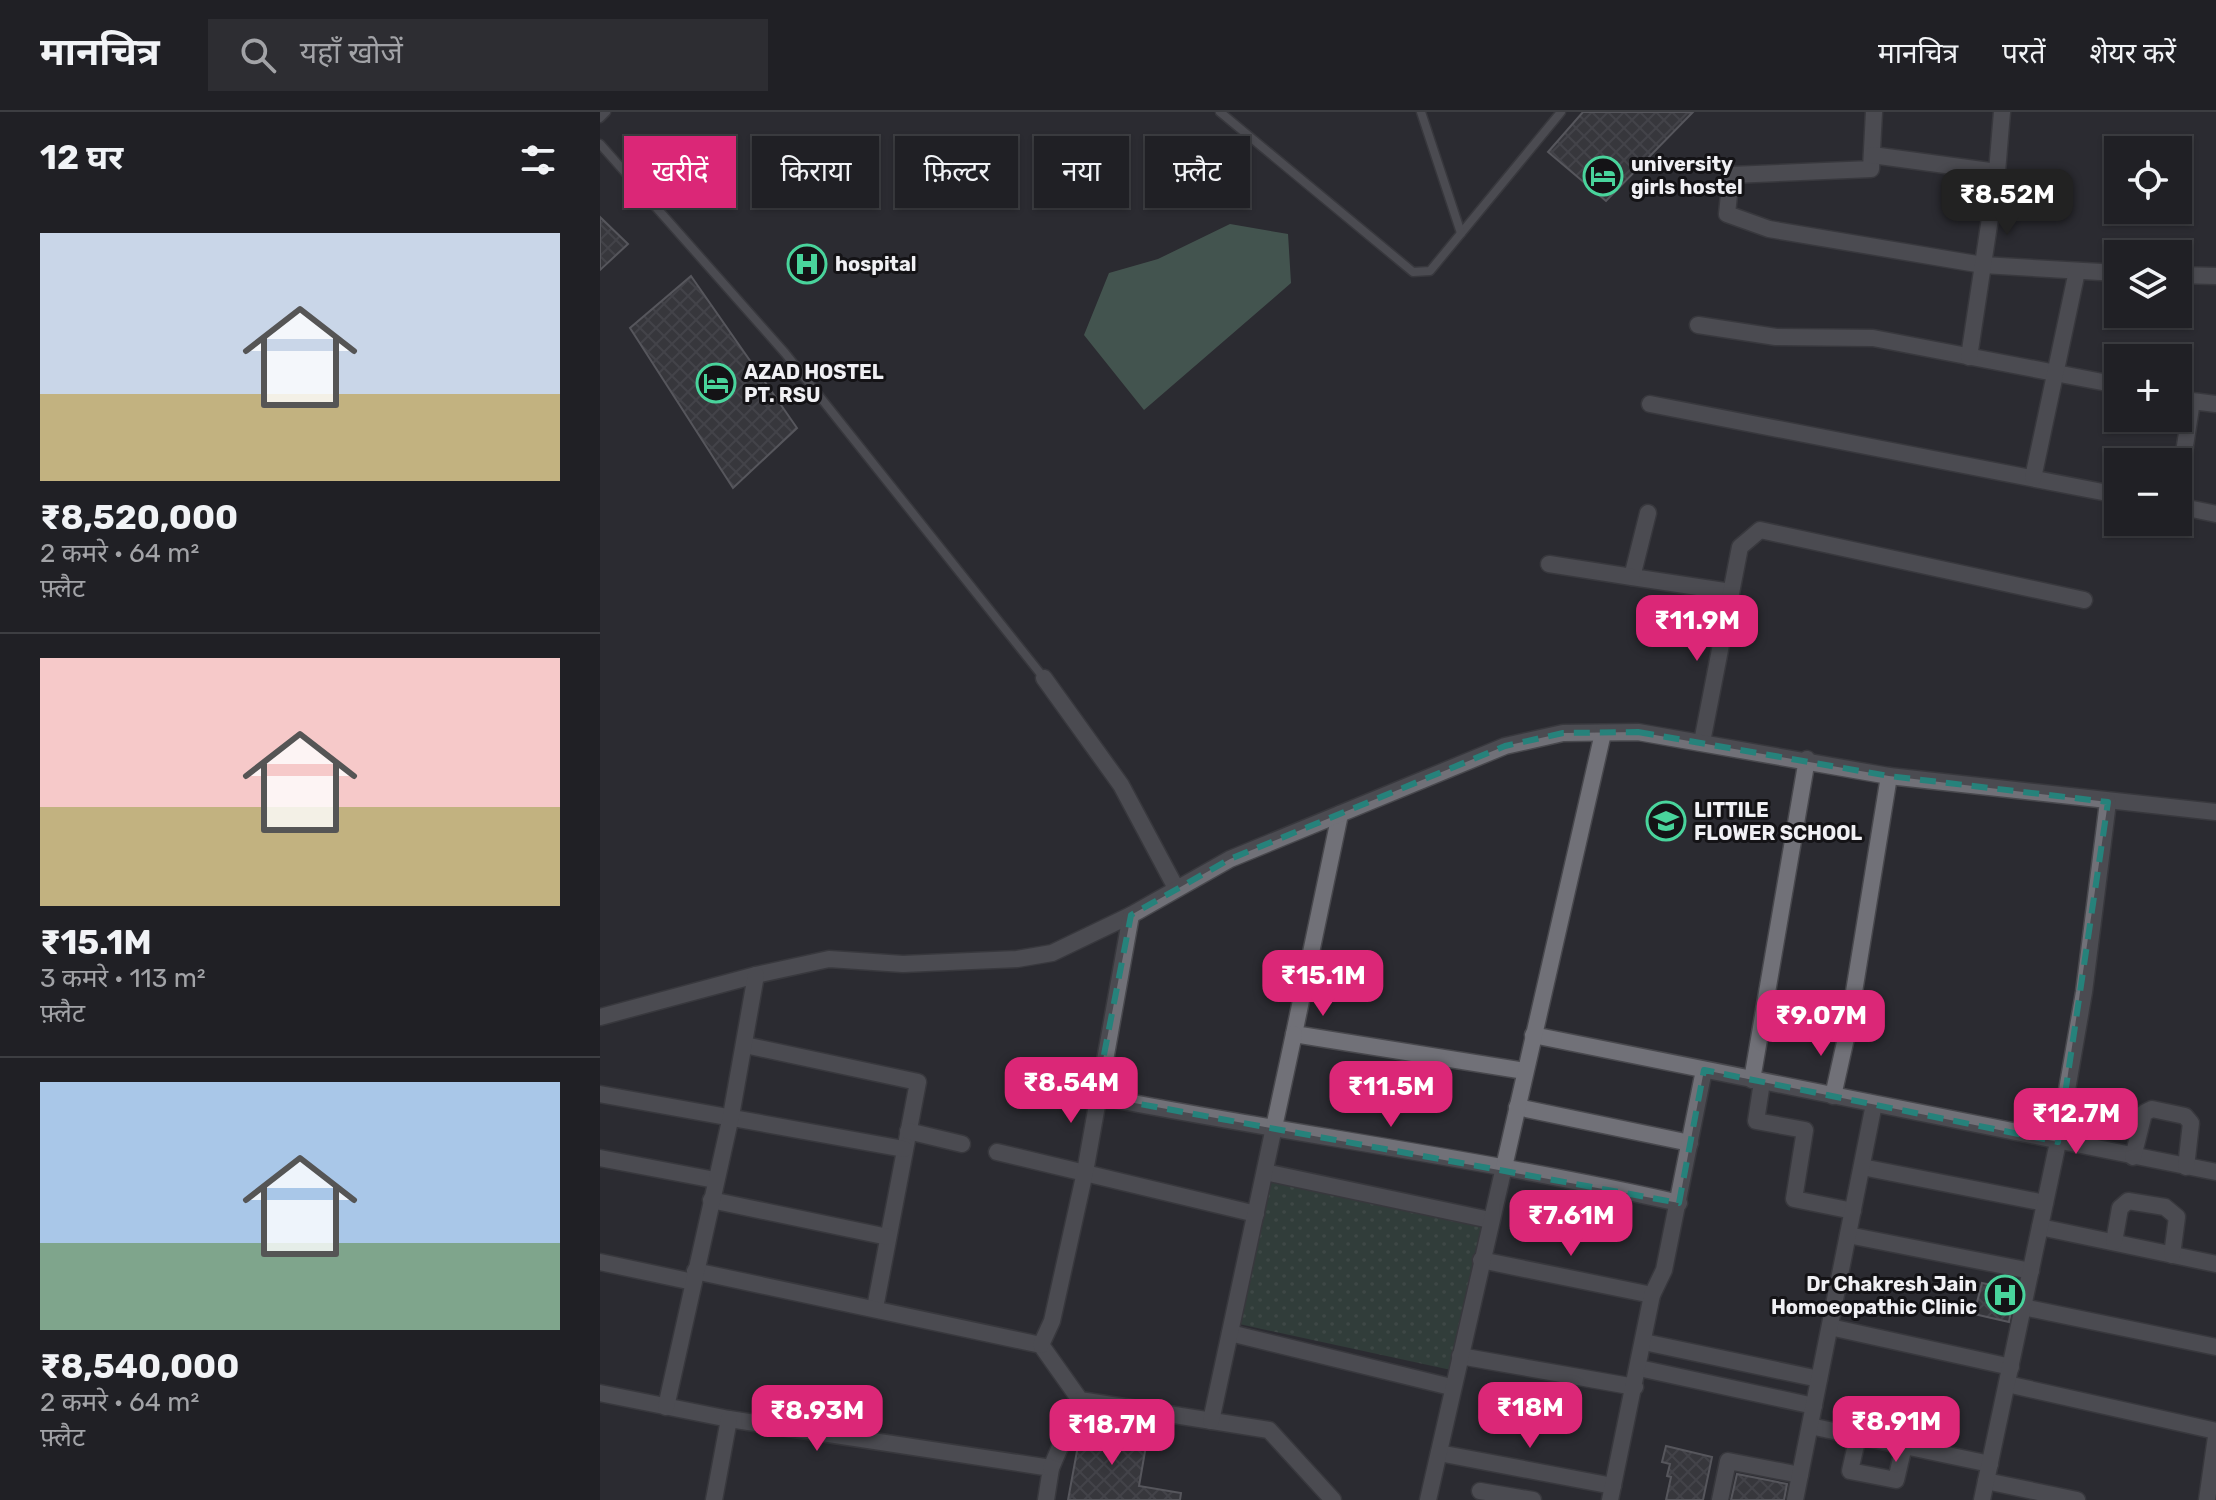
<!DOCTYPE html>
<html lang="hi">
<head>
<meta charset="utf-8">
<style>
  body { margin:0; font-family:Rubik,"Noto Sans Devanagari",sans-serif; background:#2d2d32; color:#f1f3f6; height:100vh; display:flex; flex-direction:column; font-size:30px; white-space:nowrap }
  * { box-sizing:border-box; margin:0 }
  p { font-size:26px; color:#a2a3a7 }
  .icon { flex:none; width:44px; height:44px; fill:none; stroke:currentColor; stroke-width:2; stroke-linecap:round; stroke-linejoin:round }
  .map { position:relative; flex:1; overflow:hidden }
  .sheet { display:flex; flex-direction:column; background:#202025; width:600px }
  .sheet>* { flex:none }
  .top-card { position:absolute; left:24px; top:24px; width:760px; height:72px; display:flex; gap:16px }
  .fabs { position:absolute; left:1504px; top:24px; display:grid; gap:16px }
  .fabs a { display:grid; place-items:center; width:88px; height:88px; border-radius:0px; background:#202025; box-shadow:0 2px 6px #0004,0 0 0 2px #3d3e42; font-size:40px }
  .price { position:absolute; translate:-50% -68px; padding:0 18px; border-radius:16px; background:#db2777; color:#fff; font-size:26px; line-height:52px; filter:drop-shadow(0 2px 4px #0008) }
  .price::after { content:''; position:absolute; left:50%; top:48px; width:24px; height:18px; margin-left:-12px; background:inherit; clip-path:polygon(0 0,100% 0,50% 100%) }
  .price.active { background:#222; color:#fff }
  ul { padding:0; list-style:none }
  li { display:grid; align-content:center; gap:16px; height:424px; padding:0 40px }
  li+li { border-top:2px solid #3d3e42 }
  li span { display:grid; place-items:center; height:248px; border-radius:0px; color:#555 }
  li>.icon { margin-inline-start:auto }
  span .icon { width:144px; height:144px; fill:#fffc; stroke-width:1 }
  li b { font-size:34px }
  h2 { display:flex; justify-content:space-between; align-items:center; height:96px; padding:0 40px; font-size:34px }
  .chip { padding:0 28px; border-radius:0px; background:#202025; box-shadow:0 2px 6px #0004,0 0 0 2px #3d3e42; font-size:28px; line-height:72px }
  .chip.active { background:#db2777; color:#fff }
  header { display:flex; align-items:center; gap:48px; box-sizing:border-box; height:112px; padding:0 40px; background:#202025; border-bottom:2px solid #3d3e42 }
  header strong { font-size:38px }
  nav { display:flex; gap:44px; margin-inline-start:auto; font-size:28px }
  .search { width:560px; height:72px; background:#2d2d32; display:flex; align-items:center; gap:20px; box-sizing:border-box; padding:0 28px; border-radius:0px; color:#a2a3a7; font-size:30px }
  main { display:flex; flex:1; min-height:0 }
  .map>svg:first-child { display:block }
  .park { fill:url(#park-dots) }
  .water { fill:#618674 }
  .building { fill:url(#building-cross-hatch); stroke:#8a8a91; stroke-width:2 }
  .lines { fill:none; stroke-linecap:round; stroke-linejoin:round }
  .lane-casing { stroke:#48484d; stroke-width:11 }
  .street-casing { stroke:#48484d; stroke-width:19 }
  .lane { stroke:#717178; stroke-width:8 }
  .street { stroke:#717178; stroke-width:16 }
  .marked { fill:none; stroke:#26827b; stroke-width:6; stroke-dasharray:16 10; stroke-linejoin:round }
  .labels { text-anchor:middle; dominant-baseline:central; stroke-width:6; stroke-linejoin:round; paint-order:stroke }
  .poi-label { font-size:20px; font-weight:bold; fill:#f0f0f4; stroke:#141316; text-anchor:start }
</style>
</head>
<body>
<header>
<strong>मानचित्र</strong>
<div class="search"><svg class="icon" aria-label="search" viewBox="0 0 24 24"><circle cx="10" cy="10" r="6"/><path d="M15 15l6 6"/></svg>यहाँ खोजें</div>
<nav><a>मानचित्र</a><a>परतें</a><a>शेयर करें</a></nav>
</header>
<main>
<section class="sheet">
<h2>12 घर<svg class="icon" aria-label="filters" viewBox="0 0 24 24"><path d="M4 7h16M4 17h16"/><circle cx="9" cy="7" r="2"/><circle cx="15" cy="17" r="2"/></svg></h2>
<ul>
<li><span style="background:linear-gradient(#c9d6e8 65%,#c2b280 0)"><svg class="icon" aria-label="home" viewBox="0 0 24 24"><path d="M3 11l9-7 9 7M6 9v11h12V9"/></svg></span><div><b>₹8,520,000</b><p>2 कमरे · 64 m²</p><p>फ़्लैट</p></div></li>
<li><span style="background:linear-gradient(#f6c9c9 60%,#c2b280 0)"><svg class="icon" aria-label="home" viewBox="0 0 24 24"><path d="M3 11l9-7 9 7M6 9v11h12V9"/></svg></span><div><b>₹15.1M</b><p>3 कमरे · 113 m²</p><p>फ़्लैट</p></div></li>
<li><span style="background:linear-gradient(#a9c7e8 65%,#7fa58c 0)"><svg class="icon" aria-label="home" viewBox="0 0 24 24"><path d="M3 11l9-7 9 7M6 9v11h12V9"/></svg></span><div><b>₹8,540,000</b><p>2 कमरे · 64 m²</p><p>फ़्लैट</p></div></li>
</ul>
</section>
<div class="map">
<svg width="1616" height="1388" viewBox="0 0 1616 1388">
  <defs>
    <pattern id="park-dots" width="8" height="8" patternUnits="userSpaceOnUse" patternTransform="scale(2)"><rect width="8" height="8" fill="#395245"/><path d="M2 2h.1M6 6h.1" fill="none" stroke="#566b60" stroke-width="1.8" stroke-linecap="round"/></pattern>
    <pattern id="building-cross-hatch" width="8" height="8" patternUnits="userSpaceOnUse" patternTransform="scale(2)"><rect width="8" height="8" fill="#45454b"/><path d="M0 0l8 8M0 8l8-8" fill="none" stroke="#606066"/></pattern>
  </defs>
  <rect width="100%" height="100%" fill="#2b2b31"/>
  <path class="park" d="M671,1070L885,1113L851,1258L639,1212Z"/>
  <path class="water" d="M630,112L688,122L691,171L544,298L484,223L509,161L558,147Z"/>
  <g class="building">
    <path d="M983,0H1093L1006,89L948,40Z"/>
    <path d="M0,105L28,132L0,158Z"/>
    <path d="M91,164L197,316L133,376L30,216Z"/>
    <path d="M1382,1171L1415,1178L1409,1210L1374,1202Z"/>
    <path d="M482,1312L548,1322L539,1374L581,1381L580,1388H468Z"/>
    <path d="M1066,1334L1112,1345L1103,1388H1066L1071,1365L1067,1364L1070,1352L1062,1350Z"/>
    <path d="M1137,1362L1187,1372L1184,1388H1131Z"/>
  </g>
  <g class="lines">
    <g class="lane-casing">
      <g id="lane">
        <path d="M620,0L813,160L830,159L961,0"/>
        <path d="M821,0L861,121"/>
        <path d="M0,6L6,0"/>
        <path d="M0,32L185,241L444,566"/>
      </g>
    </g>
    <g class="street-casing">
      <g id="street">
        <path d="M1274,0L1271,57L1131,63L1127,102L1169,117L1383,153L1518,161"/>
        <path d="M1272,43L1397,60"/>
        <path d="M1578,163L1616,164"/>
        <path d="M1098,213L1176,225L1273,226L1518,273"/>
        <path d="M1369,245L1397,60L1402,0"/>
        <path d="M1050,292L1518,383"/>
        <path d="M1433,366L1477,159"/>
        <path d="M1578,379L1592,289L1616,292"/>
        <path d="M1578,394L1616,402"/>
        <path d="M1048,401L1032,465L1131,480"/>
        <path d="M949,452L1032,465"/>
        <path d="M444,566L521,673L576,776"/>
        <path d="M1102,630L1140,435L1160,418L1484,488"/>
        <path d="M740,702L694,922L925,959"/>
        <path d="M0,905L156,863L229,847L303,852L417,847L452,841L531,803L630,747L905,634L963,621L1038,620L1289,664L1616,700"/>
        <path d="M933,923L1616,1060"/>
        <path d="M145,933L318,970L275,1196"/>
        <path d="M1152,968L1207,647"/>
        <path d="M1162,970L1156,1009L1205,1018L1194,1087L1253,1099"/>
        <path d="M0,982L304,1037"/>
        <path d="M496,984C690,1022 886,1047 1079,1091"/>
        <path d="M1233,984L1248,917L1289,664"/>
        <path d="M917,995L1090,1031"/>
        <path d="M308,1019L362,1032"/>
        <path d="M397,1040L656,1102"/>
        <path d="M1533,1045L1544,1001L1552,997L1585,1004L1591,1011L1586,1055"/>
        <path d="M0,1046L115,1068"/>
        <path d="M1262,1055L1445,1091"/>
        <path d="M665,1060L890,1108"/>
        <path d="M111,1088L288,1125"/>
        <path d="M1440,1115L1616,1152"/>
        <path d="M1248,1123L1431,1159"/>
        <path d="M1514,1130L1520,1096L1528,1089L1565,1095L1577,1105L1572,1143"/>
        <path d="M881,1148L1052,1183"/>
        <path d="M0,1150L93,1170"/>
        <path d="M95,1159L441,1233L480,1288L669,1318L733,1388"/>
        <path d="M1423,1195L1616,1235"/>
        <path d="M1230,1215L1411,1255"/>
        <path d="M630,1221L851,1275"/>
        <path d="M1044,1230L1219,1267"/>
        <path d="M441,1233L452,1209L485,1060L531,803"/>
        <path d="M860,1244L1035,1275"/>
        <path d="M1039,1256L1214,1294"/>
        <path d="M1407,1272L1616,1319"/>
        <path d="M0,1281L129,1307L451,1356L446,1388"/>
        <path d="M66,1295L131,1004L156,863"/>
        <path d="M611,1309L694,922"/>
        <path d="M1210,1314L1390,1352"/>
        <path d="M1258,1324L1250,1359L1296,1368L1304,1334"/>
        <path d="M839,1341L1013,1374"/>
        <path d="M451,1356L480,1288"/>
        <path d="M1386,1369L1477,1388"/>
        <path d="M880,1379L933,1388"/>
        <path d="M114,1388L129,1307"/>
        <path d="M828,1388L1003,621"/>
        <path d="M1010,1388L1052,1183L1064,1158L1104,958"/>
        <path d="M1120,1388L1128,1349L1200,1363"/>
        <path d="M1195,1388L1274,992"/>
        <path d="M1382,1388L1458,1030L1484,880L1508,690"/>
        <path d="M1607,1388L1616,1325"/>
      </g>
    </g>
    <use href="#lane" class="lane"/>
    <use href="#street" class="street"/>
  </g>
  <path d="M0 0H1616V1388H0ZM1038,620L1289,664L1508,690L1458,1030L1104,958L1079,1091L496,984L531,803L630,747L905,634L963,621Z" fill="#2b2b31" fill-opacity=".55" fill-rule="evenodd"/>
  <path class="marked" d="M1038,620L1289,664L1508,690L1458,1030L1104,958L1079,1091L496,984L531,803L630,747L905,634L963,621Z"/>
  <defs>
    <g id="hotel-ring" transform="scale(2)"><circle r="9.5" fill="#141316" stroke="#49d49c" stroke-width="1.5"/><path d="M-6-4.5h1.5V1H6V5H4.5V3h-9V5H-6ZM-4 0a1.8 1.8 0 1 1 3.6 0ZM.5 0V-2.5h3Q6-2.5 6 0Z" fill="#49d49c"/></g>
    <g id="hospital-ring" transform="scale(2)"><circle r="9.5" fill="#141316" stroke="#49d49c" stroke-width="1.5"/><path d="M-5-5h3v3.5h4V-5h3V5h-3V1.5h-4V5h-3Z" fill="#49d49c"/></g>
    <g id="school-ring" transform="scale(2)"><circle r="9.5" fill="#141316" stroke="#49d49c" stroke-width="1.5"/><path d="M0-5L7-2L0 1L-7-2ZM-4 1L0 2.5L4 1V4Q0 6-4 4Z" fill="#49d49c"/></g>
  </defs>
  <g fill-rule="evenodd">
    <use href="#hotel-ring" x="1003" y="64"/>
    <use href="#hospital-ring" x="207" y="152"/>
    <use href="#hotel-ring" x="116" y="271"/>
    <use href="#school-ring" x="1066" y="709"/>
    <use href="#hospital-ring" x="1405" y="1183"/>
  </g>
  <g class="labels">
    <g class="poi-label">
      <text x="1031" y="52">university<tspan x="1031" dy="23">girls hostel</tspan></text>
      <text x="235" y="152">hospital</text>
      <text x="144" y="260">AZAD HOSTEL<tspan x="144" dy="23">PT. RSU</tspan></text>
      <text x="1094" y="698">LITTILE<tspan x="1094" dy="23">FLOWER SCHOOL</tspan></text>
      <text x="1377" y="1172" text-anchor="end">Dr Chakresh Jain<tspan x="1377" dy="23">Homoeopathic Clinic</tspan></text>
    </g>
  </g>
</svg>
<div class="fabs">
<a><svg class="icon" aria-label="locate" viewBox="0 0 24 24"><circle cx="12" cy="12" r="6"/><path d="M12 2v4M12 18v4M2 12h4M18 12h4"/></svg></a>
<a><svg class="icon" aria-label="layers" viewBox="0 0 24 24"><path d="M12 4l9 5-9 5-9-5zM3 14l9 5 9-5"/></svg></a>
<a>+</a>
<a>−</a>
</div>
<b class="price active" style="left:1407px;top:125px">₹8.52M</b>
<b class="price" style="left:1097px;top:551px">₹11.9M</b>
<b class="price" style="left:723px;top:906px">₹15.1M</b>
<b class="price" style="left:1221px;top:946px">₹9.07M</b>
<b class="price" style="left:471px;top:1013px">₹8.54M</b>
<b class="price" style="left:791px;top:1017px">₹11.5M</b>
<b class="price" style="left:1476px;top:1044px">₹12.7M</b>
<b class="price" style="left:971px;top:1146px">₹7.61M</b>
<b class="price" style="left:930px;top:1338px">₹18M</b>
<b class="price" style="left:217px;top:1341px">₹8.93M</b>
<b class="price" style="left:1296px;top:1352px">₹8.91M</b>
<b class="price" style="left:512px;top:1355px">₹18.7M</b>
<div class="top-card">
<a class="chip active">खरीदें</a>
<a class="chip">किराया</a>
<a class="chip">फ़िल्टर</a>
<a class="chip">नया</a>
<a class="chip">फ़्लैट</a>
</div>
</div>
</main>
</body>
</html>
